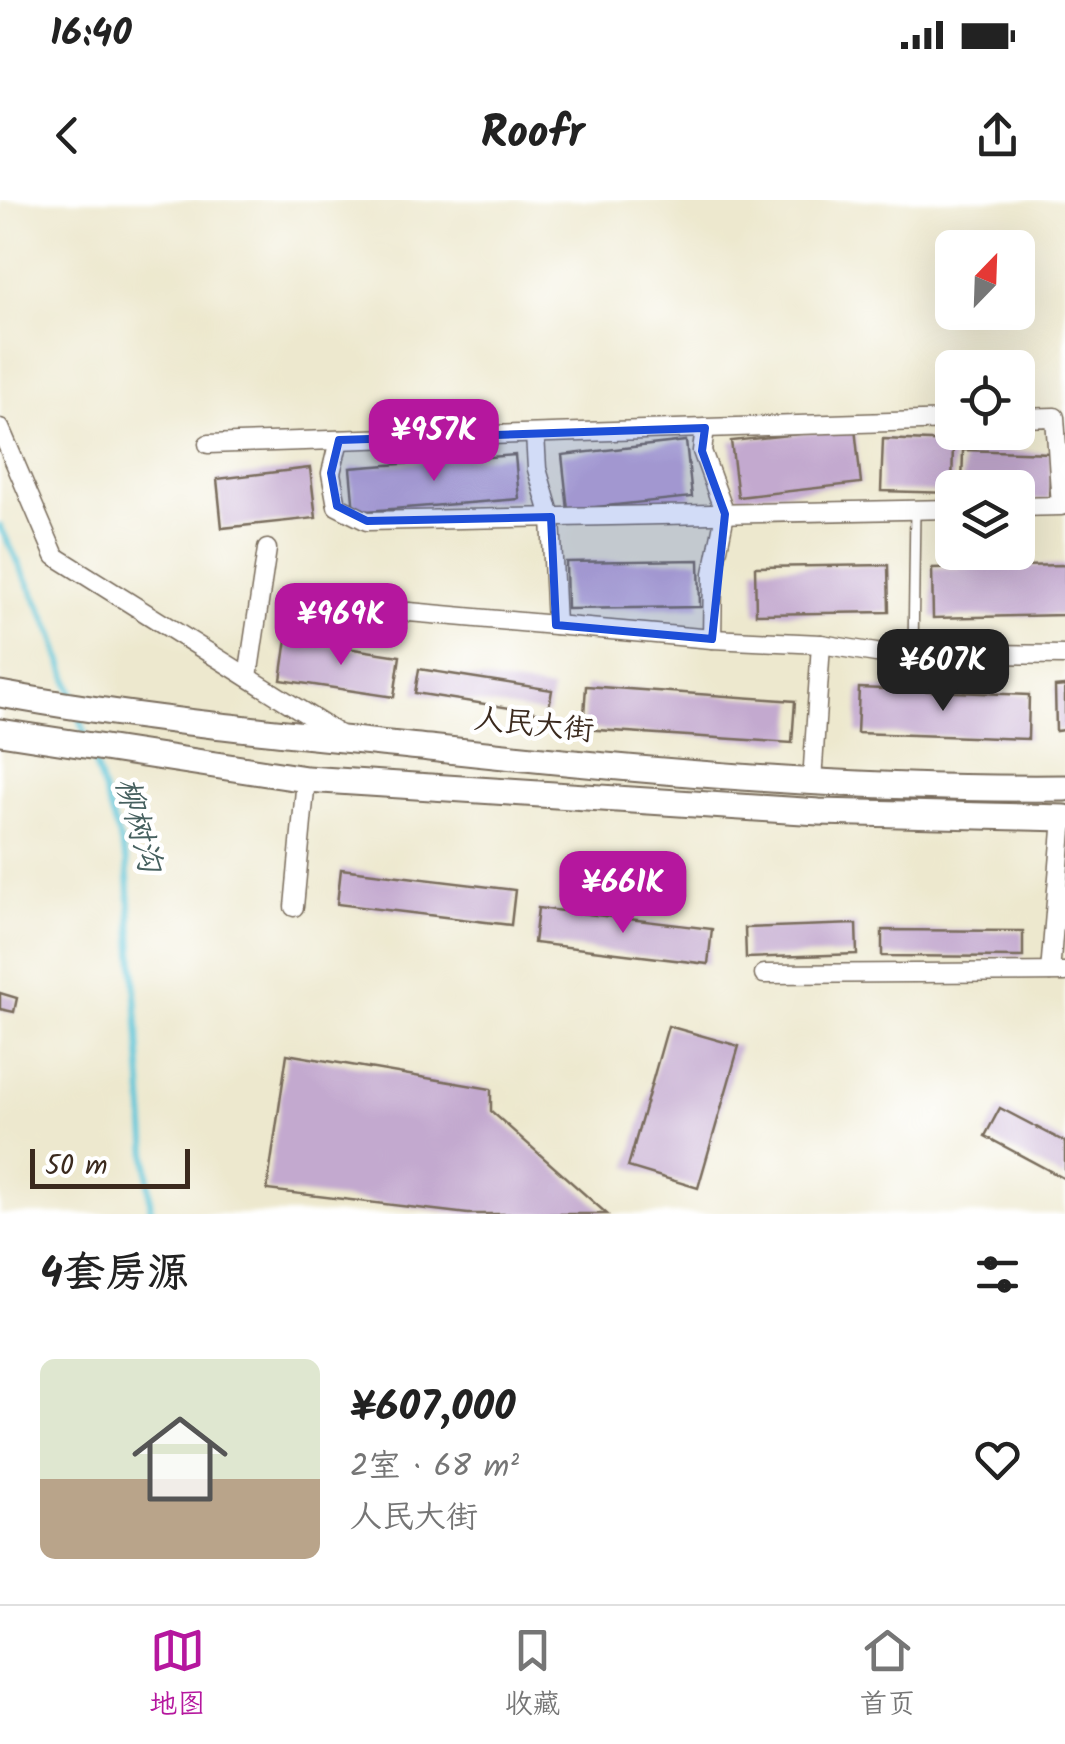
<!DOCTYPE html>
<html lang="zh">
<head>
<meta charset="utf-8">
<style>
  body { margin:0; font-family:Kalam,"LXGW WenKai TC",sans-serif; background:#f6f6f6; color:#222; height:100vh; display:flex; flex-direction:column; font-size:38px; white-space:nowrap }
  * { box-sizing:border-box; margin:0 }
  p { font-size:32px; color:#767676 }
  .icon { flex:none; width:55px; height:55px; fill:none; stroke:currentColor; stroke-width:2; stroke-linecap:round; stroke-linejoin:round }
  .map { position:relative; height:1014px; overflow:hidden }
  .details { display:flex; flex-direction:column; background:#fff; flex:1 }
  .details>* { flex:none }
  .needle { width:65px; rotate:23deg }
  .controls { position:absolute; left:935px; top:30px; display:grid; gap:20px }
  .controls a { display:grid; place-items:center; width:100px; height:100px; border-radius:15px; background:#fff; box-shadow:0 10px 40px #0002; font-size:50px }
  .scale { position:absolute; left:30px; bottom:25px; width:160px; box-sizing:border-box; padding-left:10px; border:5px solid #3b2a1e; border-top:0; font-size:28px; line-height:35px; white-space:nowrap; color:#3b2a1e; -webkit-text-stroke:8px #fff; paint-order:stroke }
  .price { position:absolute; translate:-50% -85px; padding:0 22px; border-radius:20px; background:#b5179e; color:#fff; font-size:32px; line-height:65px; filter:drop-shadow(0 2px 5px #0008) }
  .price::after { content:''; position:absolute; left:50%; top:60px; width:30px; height:22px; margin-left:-15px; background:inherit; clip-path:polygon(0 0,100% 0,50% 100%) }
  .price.active { background:#222; color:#fff }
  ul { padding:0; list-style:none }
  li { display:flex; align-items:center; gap:30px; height:250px; padding:0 40px }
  li span { display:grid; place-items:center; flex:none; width:280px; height:200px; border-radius:15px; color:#555 }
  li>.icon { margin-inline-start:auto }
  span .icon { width:120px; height:120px; fill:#fffc; stroke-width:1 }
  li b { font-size:42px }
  h2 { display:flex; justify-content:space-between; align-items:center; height:120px; padding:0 40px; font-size:42px }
  .status { display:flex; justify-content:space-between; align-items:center; height:70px; padding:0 50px; background:#fff; direction:ltr }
  .status svg { height:28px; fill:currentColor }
  header { display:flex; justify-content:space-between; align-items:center; height:130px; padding:0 40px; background:#fff; font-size:45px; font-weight:700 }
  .tab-bar { display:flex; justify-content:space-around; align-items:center; height:140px; border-top:2px solid #e0e0e0; background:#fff; font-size:28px; color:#767676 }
  .tab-bar a { display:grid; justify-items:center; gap:5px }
  .tab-bar .active { color:#b5179e }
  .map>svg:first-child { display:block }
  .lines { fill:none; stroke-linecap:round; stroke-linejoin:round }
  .stream { stroke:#5bc5d7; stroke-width:6 }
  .building { fill:#c3a9cf }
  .lane-casing { stroke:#796c5c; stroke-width:12 }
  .street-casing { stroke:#796c5c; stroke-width:21 }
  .secondary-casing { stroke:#796c5c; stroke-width:29 }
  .lane { stroke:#fff; stroke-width:9 }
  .street { stroke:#fff; stroke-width:18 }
  .secondary { stroke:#fff; stroke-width:25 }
  .marked { fill:#1d4ed8; fill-opacity:0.2; stroke:#1d4ed8; stroke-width:8; stroke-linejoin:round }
  .labels { text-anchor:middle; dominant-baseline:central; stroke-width:9; stroke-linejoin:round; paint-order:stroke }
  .street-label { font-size:30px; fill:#3b2a1e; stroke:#fff }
  .water-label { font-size:32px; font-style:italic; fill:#46605f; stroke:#fff }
</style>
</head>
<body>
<div class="status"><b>16:40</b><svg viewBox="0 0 49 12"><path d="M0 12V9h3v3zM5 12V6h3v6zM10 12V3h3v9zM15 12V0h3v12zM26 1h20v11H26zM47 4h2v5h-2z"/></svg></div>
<header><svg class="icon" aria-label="back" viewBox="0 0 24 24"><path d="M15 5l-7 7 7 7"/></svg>Roofr<svg class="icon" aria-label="share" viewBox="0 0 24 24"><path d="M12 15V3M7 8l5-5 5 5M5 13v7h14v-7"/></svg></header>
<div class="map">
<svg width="1065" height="1014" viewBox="0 0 1065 1014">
  <rect width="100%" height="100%" fill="#fff"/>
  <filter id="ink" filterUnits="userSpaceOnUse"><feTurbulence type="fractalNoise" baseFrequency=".01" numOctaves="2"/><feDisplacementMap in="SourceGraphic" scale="20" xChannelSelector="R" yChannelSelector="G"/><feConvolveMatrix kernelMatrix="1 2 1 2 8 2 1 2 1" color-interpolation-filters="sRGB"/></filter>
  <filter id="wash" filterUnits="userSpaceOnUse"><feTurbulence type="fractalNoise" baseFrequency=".0048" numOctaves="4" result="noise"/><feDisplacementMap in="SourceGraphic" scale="40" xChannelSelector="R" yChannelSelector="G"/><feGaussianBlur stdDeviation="2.25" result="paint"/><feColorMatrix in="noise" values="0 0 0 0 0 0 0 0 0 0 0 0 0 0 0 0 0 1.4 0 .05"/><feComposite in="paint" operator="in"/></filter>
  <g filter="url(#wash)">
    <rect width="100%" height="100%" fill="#ede8ce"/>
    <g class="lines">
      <g class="stream">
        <path d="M0,326L53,433L73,497"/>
        <path d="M79,514L87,540"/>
        <path d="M91,552L127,662L151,1014"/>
      </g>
    </g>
    <g id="blocks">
      <g class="building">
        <path d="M855,228L861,283L738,297L731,241Z"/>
        <path d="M883,239L953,242L952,293L881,291Z"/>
        <path d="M686,241L692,297L568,310L562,255Z"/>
        <path d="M963,250L1051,253L1049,300L1018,299V288H962Z"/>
        <path d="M515,255L519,299L354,312L350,268Z"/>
        <path d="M310,268L316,318L222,328L217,279Z"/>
        <path d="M699,360L700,407L567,409L566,362Z"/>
        <path d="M888,365L889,412L756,414L755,367Z"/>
        <path d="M1065,365V415L933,418L932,368Z"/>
        <path d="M287,439L400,456L394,497L281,480Z"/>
        <path d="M419,469L552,490L548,514L415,493Z"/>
        <path d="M586,486L795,501L792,543L583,529Z"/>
        <path d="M1065,486V530L1056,531L1055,487Z"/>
        <path d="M859,488L1029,495L1028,539L857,533Z"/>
        <path d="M341,669L515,690L511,725L337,704Z"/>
        <path d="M538,708L712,729L708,764L534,743Z"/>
        <path d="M856,724L857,754L746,758L745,728Z"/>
        <path d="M882,730L1023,731V757L882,756Z"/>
        <path d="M0,793L17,798L14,812L0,809Z"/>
        <path d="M668,826L739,846L698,988L628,967Z"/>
        <path d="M287,854L491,889V911L607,1014H468L267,990Z"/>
        <path d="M1000,908L1065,942V979L985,936Z"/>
      </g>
    </g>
  </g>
  <g filter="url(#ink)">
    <use href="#blocks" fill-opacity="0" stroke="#796c5c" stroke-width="2.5"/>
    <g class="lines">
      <g class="lane-casing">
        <path id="lane" d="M913,453L915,310"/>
      </g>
      <g class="street-casing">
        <g id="street">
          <path d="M1018,218L1055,217L1061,306L1018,307"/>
          <path d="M0,228L55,356L343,537"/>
          <path d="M705,228L702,251L725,314L713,373L712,439"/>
          <path d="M535,234L537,269L551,317L556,425"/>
          <path d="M339,240L331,273L337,306L367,321L952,309"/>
          <path d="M208,244L952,220"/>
          <path d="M409,412L712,439L821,444L876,453L1065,455"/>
          <path d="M248,477L267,349"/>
          <path d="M812,582L821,444"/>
          <path d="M294,707L306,579"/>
          <path d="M1050,772L1063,618"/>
          <path d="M764,774L1065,772"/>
        </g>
      </g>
      <g class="secondary-casing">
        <g id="secondary">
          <path d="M0,494C142,520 285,533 429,548C640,571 852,590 1065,588"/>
          <path d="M0,532L306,579L819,612L1065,618"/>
        </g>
      </g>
      <use href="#lane" class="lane"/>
      <use href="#street" class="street"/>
      <use href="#secondary" class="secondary"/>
    </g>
  </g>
  <path class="marked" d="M705,228L702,251L725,314L712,439L556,425L551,317L367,321L337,306L331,273L339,240Z"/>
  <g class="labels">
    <g class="street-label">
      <text transform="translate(534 526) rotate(6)">人民大街</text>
    </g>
    <g class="water-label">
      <text transform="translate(137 625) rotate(75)">柳树沟</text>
    </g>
  </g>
</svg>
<div class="controls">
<a><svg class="needle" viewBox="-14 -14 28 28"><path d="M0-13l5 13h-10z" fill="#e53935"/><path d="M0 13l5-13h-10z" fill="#767676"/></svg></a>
<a><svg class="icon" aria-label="locate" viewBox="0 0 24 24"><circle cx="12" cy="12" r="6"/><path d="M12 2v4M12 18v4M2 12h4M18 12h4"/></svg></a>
<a><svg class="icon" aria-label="layers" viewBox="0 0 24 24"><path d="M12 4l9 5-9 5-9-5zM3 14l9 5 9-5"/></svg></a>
</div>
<div class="scale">50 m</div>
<b class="price" style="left:434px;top:284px">¥957K</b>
<b class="price" style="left:341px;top:468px">¥969K</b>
<b class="price active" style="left:943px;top:514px">¥607K</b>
<b class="price" style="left:623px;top:736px">¥661K</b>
</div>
<section class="details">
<h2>4套房源<svg class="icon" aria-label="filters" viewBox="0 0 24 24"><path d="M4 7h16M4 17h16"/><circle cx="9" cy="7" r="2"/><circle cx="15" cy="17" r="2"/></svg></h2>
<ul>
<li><span style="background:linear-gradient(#dfe7d0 60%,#b9a48a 0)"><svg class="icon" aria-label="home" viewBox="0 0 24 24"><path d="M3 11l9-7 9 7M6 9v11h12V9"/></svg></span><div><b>¥607,000</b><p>2室 · 68 m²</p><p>人民大街</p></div><svg class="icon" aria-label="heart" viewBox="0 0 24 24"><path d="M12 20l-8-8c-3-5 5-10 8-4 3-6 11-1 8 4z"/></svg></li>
</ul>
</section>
<nav class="tab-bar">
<a class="active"><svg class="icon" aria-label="map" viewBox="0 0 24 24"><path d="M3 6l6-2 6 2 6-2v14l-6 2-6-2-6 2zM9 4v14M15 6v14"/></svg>地图</a>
<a><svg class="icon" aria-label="saved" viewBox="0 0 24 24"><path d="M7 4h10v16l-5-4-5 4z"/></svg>收藏</a>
<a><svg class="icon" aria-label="home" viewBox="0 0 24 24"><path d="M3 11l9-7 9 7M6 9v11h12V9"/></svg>首页</a>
</nav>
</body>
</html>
